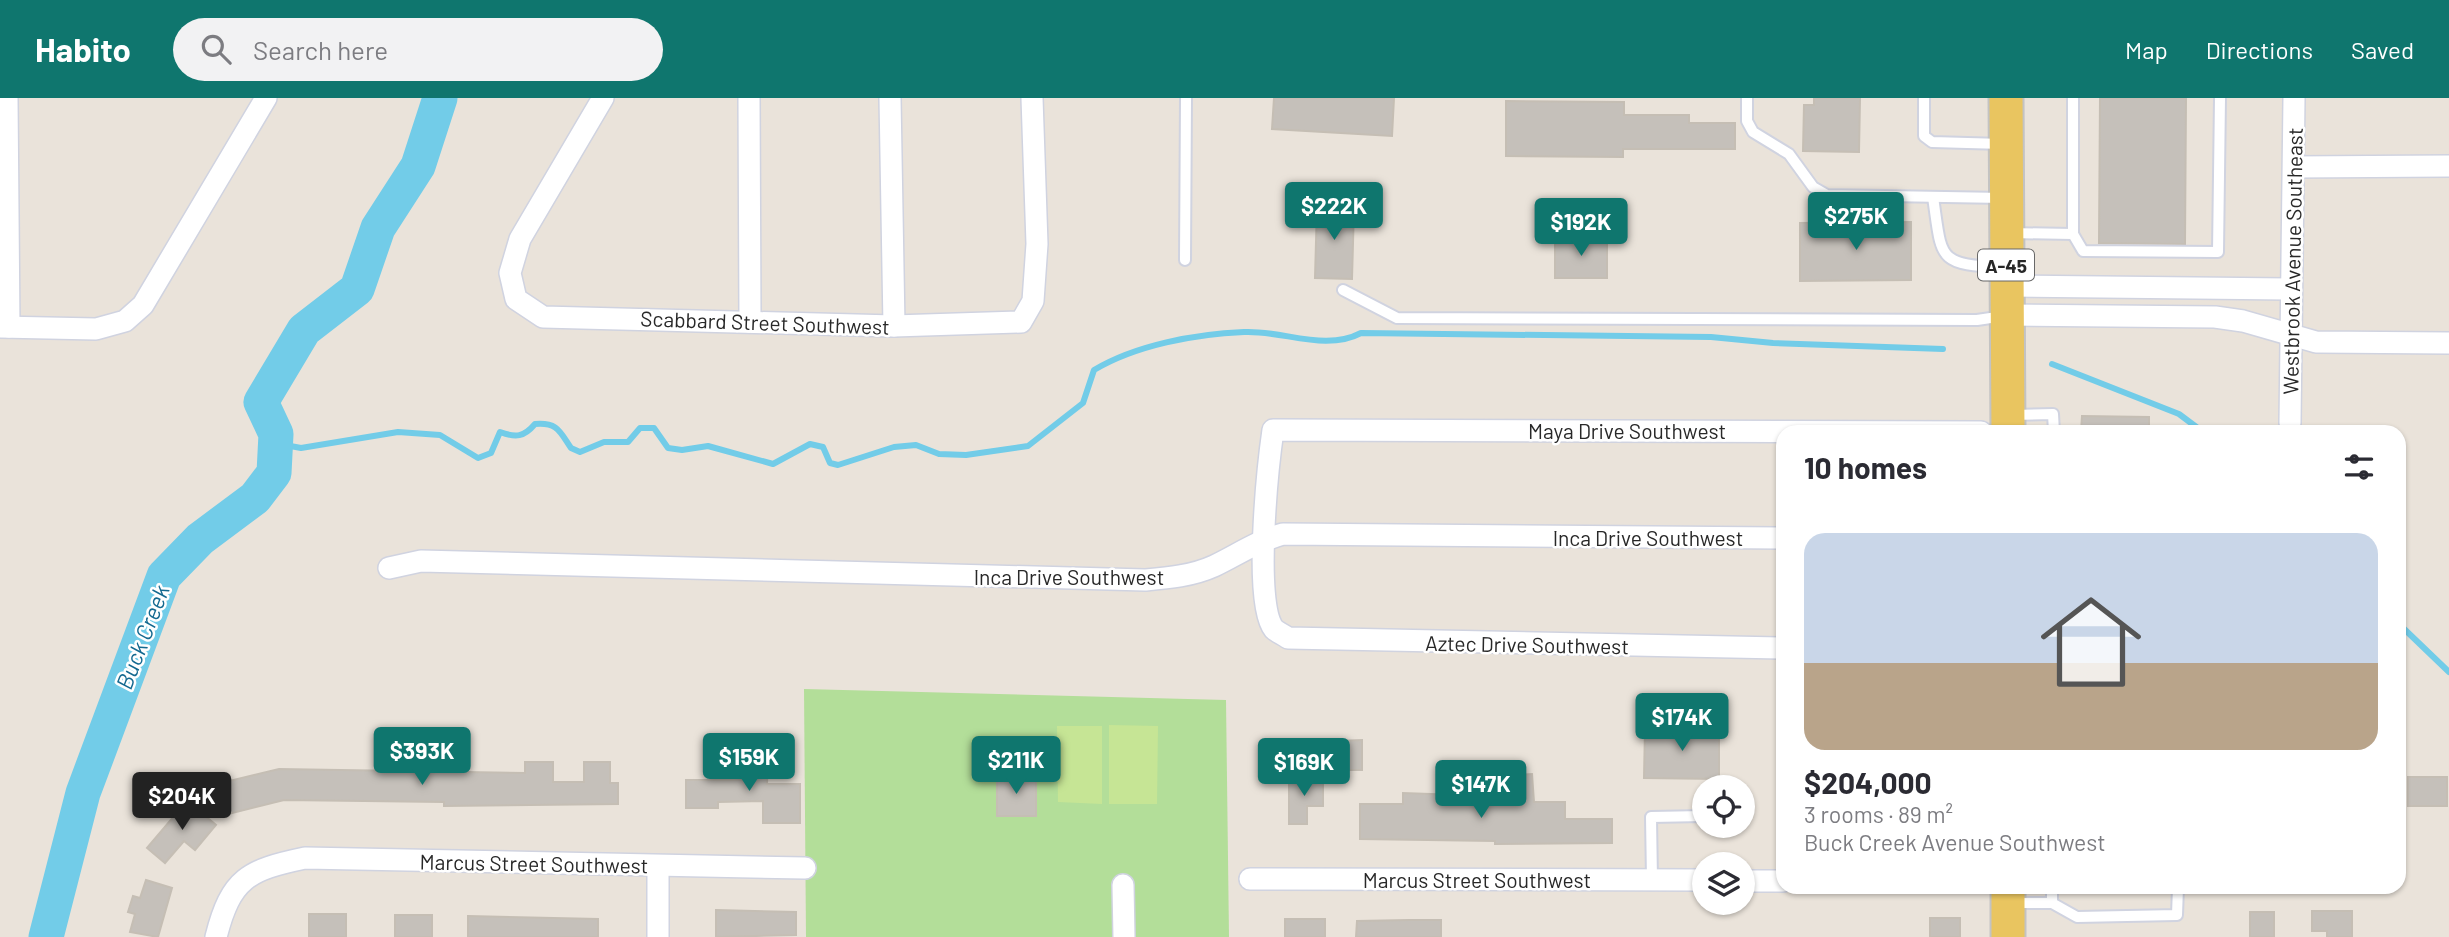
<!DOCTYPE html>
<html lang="en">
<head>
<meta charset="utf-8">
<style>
  body { margin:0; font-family:Barlow,sans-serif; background:#f2f2f3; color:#2b2b33; height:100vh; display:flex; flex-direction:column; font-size:26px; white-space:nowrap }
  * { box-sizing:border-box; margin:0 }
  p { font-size:23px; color:#7c7c81 }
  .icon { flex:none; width:38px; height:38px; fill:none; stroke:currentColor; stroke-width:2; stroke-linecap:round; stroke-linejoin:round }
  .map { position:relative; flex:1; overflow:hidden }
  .details { position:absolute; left:1776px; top:327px; width:630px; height:469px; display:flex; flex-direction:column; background:#fff; border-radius:21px; box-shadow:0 2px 5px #0004 }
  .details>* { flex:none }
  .tools { position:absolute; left:1692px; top:677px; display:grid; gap:14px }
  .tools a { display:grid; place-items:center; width:63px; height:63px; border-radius:50%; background:#fff; box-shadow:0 2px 5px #0004; font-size:35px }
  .price { position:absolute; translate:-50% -60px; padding:0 16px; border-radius:7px; background:#0f766e; color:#fff; font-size:23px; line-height:46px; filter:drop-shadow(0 2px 4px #0008) }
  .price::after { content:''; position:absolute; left:50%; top:42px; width:21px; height:16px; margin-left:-10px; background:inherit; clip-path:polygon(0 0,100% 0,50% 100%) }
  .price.active { background:#222; color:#fff }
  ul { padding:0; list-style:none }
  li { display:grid; align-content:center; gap:14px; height:371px; padding:0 28px }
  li+li { border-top:2px solid #e1e1e2 }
  li span { display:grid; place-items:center; height:217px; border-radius:21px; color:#555 }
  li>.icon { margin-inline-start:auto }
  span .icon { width:126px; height:126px; fill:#fffc; stroke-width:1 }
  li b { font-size:30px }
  h2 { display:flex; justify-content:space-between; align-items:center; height:84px; padding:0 28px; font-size:30px }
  header { display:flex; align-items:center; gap:42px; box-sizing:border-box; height:98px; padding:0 35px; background:#0f766e; color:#fff }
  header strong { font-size:33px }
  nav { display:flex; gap:38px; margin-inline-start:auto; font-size:24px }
  .search { width:490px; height:63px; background:#f2f2f3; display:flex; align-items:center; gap:18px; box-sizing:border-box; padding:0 24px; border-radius:38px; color:#7c7c81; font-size:26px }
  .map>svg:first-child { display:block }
  .green { fill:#b3de99 }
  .pitch { fill:#c6e595 }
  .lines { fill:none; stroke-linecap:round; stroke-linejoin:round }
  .stream { stroke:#72cce8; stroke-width:6 }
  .river { stroke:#72cce8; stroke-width:35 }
  .building { fill:#c5c0ba; stroke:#c5beb4; stroke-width:2 }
  .service-casing { stroke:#d0d3e0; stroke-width:14 }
  .minor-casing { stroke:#d0d3e0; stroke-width:24 }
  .primary-casing { stroke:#c3c3c3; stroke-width:37 }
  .service { stroke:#fff; stroke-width:10 }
  .minor { stroke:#fff; stroke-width:21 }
  .primary { stroke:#e9c560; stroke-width:33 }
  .labels { text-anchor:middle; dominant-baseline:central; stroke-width:5; stroke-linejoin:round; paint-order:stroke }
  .shield { fill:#fff; stroke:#686868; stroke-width:2 }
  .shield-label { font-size:19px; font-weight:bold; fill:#282828 }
  .street-label { font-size:21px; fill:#282828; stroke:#fff }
  .water-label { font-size:23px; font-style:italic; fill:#146990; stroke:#fff }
</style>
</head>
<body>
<header>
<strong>Habito</strong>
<div class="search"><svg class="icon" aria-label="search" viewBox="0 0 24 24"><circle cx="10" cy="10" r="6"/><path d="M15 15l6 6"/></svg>Search here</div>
<nav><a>Map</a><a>Directions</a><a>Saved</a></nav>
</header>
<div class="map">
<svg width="2449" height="839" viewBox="0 0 2449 839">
  <rect width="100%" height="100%" fill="#eae3da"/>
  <path class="green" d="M804,591L1226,602L1229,839H806Z"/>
  <g class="pitch">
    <path d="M1109,627L1158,628L1157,706H1109Z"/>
    <path d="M1057,628H1102V706L1058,704Z"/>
  </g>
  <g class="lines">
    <g class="stream">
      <path d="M2052,266L2179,316L2203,334"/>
      <path d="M276,336L285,347L301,350L398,334L440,337L478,360L491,355L500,334C516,340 524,339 535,326C558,324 560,334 571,350L580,354L604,344H628L640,330H654L668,350L682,352L708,348L773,366L810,346L823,349L830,365L838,367L894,349L916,347L939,356L966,357L1028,348L1083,305L1094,272C1136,247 1195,236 1244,234C1283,232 1325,254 1361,235L1711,239L1773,245L1943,251"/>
      <path d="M2399,526L2449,574"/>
    </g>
    <path class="river" d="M46,839L83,695L164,478L200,441L255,400L274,375L276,336L261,304L304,232L357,191L378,130L418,68L440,0"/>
  </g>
  <g class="building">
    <path d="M1274,0H1394L1392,38L1272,31Z"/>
    <path d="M1814,0H1860L1859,54L1803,53L1804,7H1814Z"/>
    <path d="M2100,0H2186L2185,146L2099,145Z"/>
    <path d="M1506,3L1624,4V17H1689V25H1735V51H1623V59L1506,58Z"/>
    <path d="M1317,108L1354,109L1352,181L1315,180Z"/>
    <path d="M1911,124V182L1800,183V125Z"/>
    <rect x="1555" y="140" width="52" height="40"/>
    <path d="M2082,318L2149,319V334H2081Z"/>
    <path d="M1645,630H1719V681L1644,680Z"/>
    <path d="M1362,642V672H1338L1337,643Z"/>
    <path d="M748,656L768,657L767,686H800V725H763V703L718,704V710H686V682H747Z"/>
    <path d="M525,664H553V684H584V664H610V685H618V706L444,708V704L284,702L224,717L217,686L279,671L525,675Z"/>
    <path d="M1532,676L1534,704H1565V721H1612V745L1495,746V743L1360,741V706H1403V695L1517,699L1516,677Z"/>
    <rect x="997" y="678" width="39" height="40"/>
    <rect x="2408" y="679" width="39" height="29"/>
    <path d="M1289,681H1323V708H1307V726H1289Z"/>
    <path d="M187,703L216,727L195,752L184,743L165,765L147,750Z"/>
    <path d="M146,782L172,790L158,839L130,834L135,816L128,814L133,798L140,800Z"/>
    <path d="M716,812L796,814V837L716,839Z"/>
    <path d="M2312,813H2352V839H2327V833H2312Z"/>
    <rect x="2250" y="814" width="24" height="25"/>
    <rect x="309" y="816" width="37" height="23"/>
    <rect x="395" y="817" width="37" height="22"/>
    <path d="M468,818L598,821V839H468Z"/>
    <rect x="1930" y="820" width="30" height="19"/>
    <rect x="1285" y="821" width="40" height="18"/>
    <path d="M1409,822H1441V839H1356L1357,823Z"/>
  </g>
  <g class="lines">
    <g class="service-casing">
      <g id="service">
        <path d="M1747,0V23L1753,34L1789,56L1813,89L1827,97L2004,100"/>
        <path d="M1924,0V38L1932,44L2003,46"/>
        <path d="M1933,99C1942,160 1936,167 2002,169"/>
        <path d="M2009,135L2073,136V0"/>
        <path d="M2073,136L2083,153L2218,154L2220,0"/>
        <path d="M1185,162L1186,0"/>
        <path d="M1343,192L1397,220L1977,222L2004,218"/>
        <path d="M2010,317L2053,316L2054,334"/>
        <path d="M1652,782L1651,719L1704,718"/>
        <path d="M2011,805H2052V789"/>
        <path d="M2052,805L2077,819L2177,817L2178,789"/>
      </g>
    </g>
    <g class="minor-casing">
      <g id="minor">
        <path d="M7,0L9,229"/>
        <path d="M603,0L520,141L510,175L516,201L543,219L894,228L1021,224L1033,203L1037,146L1032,0"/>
        <path d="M749,0L750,223"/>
        <path d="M890,0L894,228"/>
        <path d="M2294,69L2449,68"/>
        <path d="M2007,188L2291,191"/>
        <path d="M2007,217L2215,219L2243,223L2316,244L2449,245"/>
        <path d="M0,229L96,231L125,223L143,207L266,0"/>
        <path d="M2290,325L2294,0"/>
        <path d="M389,470L421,463L1145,482C1168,480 1192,478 1214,468C1237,457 1259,442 1283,436L1783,440"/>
        <path d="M1783,550L1288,540C1284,537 1277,534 1274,531C1253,506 1268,367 1273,332L1981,334"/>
        <path d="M658,768V839"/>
        <path d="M1250,781L1704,782"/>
        <path d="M1743,783H1783"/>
        <path d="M1123,787L1124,839"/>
        <path d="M216,839C231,780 248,772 305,760L805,770"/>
      </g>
    </g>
    <g class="primary-casing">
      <g id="primary">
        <path d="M2006,0L2008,334"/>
        <path d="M2008,789V839"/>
      </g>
    </g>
    <use href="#service" class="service"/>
    <use href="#minor" class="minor"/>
    <use href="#primary" class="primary"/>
  </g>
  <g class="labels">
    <rect class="shield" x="1978" y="151.5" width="56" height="31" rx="5"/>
    <g class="shield-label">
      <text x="2006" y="167">A-45</text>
    </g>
    <g class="street-label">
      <text transform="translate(2292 163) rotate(-89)">Westbrook Avenue Southeast</text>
      <text transform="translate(765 224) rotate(2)">Scabbard Street Southwest</text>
      <text x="1627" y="332">Maya Drive Southwest</text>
      <text x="1648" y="439">Inca Drive Southwest</text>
      <text x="1069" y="478">Inca Drive Southwest</text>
      <text transform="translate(1527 546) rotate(1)">Aztec Drive Southwest</text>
      <text transform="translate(534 765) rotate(1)">Marcus Street Southwest</text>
      <text x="1477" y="781">Marcus Street Southwest</text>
    </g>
    <g class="water-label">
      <text transform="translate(142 539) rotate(-69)">Buck Creek</text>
    </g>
  </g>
</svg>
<div class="tools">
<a><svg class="icon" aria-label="locate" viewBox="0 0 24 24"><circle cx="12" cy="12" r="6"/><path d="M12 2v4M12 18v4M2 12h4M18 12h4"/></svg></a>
<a><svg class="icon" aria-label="layers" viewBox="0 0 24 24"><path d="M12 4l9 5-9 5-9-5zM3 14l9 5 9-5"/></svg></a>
</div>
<b class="price" style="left:1334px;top:144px">$222K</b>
<b class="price" style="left:1856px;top:154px">$275K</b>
<b class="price" style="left:1581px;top:160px">$192K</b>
<b class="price" style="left:1682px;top:655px">$174K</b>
<b class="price" style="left:422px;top:689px">$393K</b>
<b class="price" style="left:749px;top:695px">$159K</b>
<b class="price" style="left:1016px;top:698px">$211K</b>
<b class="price" style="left:1304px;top:700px">$169K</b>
<b class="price" style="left:1481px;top:722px">$147K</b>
<b class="price active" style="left:182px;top:734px">$204K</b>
<section class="details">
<h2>10 homes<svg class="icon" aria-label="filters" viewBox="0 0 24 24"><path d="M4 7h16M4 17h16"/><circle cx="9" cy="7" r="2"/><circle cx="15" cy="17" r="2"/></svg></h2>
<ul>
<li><span style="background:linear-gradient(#c9d6e8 60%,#b9a48a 0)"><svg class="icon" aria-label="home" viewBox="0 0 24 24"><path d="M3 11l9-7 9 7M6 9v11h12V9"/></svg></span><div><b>$204,000</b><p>3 rooms · 89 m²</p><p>Buck Creek Avenue Southwest</p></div></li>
</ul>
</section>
</div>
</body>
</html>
